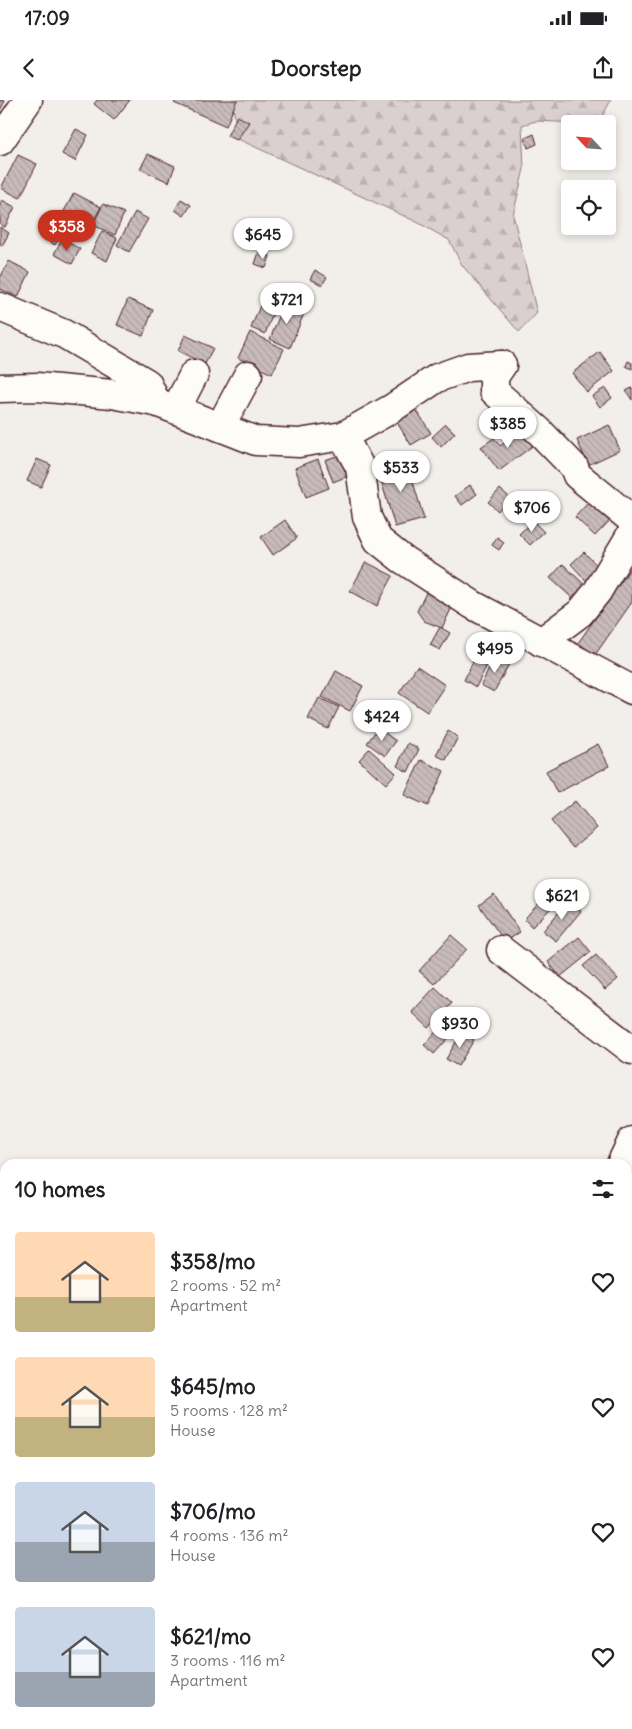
<!DOCTYPE html>
<html lang="en">
<head>
<meta charset="utf-8">
<style>
  body { margin:0; font-family:Delius,sans-serif; background:#f2f2f2; color:#202124; height:100vh; display:flex; flex-direction:column; font-size:19px; white-space:nowrap }
  * { box-sizing:border-box; margin:0 }
  p { font-size:16px; color:#757577 }
  .icon { flex:none; width:28px; height:28px; fill:none; stroke:currentColor; stroke-width:2; stroke-linecap:round; stroke-linejoin:round }
  .map { position:relative; flex:1; overflow:hidden }
  .details { position:absolute; left:0px; top:1059px; width:632px; height:571px; display:flex; flex-direction:column; background:#fff; border-radius:15px 15px 0 0; box-shadow:0 2px 8px #0003 }
  .details>* { flex:none }
  .needle { width:32px; rotate:296deg }
  .buttons { position:absolute; left:561px; top:15px; display:grid; gap:10px }
  .buttons a { display:grid; place-items:center; width:55px; height:55px; border-radius:5px; background:#fff; box-shadow:0 2px 8px #0003; font-size:25px }
  .price { position:absolute; translate:-50% -42px; padding:0 11px; border-radius:18px; background:#fff; color:#222; font-size:16px; line-height:32px; filter:drop-shadow(0 1px 2px #0008) }
  .price::after { content:''; position:absolute; left:50%; top:30px; width:15px; height:11px; margin-left:-8px; background:inherit; clip-path:polygon(0 0,100% 0,50% 100%) }
  .price.current { background:#c8321e; color:#fff }
  ul { padding:0; list-style:none }
  li { display:flex; align-items:center; gap:15px; height:125px; padding:0 15px }
  li span { display:grid; place-items:center; flex:none; width:140px; height:100px; border-radius:5px; color:#555 }
  li>.icon { margin-inline-start:auto }
  span .icon { width:60px; height:60px; fill:#fffc; stroke-width:1 }
  li b { font-size:21px }
  h2 { display:flex; justify-content:space-between; align-items:center; height:60px; padding:0 15px; font-size:21px }
  .status { display:flex; justify-content:space-between; align-items:center; height:35px; padding:0 25px; background:#fff; direction:ltr }
  .status svg { height:14px; fill:currentColor }
  header { display:flex; justify-content:space-between; align-items:center; height:65px; padding:0 15px; background:#fff; font-size:22px; font-weight:700 }
  .map>svg:first-child { display:block }
  .forest { fill:url(#forest-firs); stroke:#92787d }
  .building { fill:url(#building-back-hatch); stroke:#4a1f2b }
  .lines { fill:none; stroke-linecap:round; stroke-linejoin:round }
  .minor-casing { stroke:#4a1f2b; stroke-width:31 }
  .minor { stroke:#fdfcf7; stroke-width:28 }
</style>
</head>
<body>
<div class="status"><b>17:09</b><svg viewBox="0 0 49 12"><path d="M0 12V9h3v3zM5 12V6h3v6zM10 12V3h3v9zM15 12V0h3v12zM26 1h20v11H26zM47 4h2v5h-2z"/></svg></div>
<header><svg class="icon" aria-label="back" viewBox="0 0 24 24"><path d="M15 5l-7 7 7 7"/></svg>Doorstep<svg class="icon" aria-label="share" viewBox="0 0 24 24"><path d="M12 15V3M7 8l5-5 5 5M5 13v7h14v-7"/></svg></header>
<div class="map">
<svg width="632" height="1629" viewBox="0 0 632 1629">
  <defs>
    <pattern id="forest-firs" width="22" height="20" patternUnits="userSpaceOnUse" patternTransform="scale(1.25)"><rect width="22" height="20" fill="#d9d0cf"/><path d="M5 1l3.5 6h-7zM16 11l3.5 6h-7z" fill="#bcb2b2"/></pattern>
    <pattern id="building-back-hatch" width="6" height="6" patternUnits="userSpaceOnUse" patternTransform="scale(1.25)"><rect width="6" height="6" fill="#c8bbbb"/><path d="M-1 5l2 2M0 0l6 6M5-1l2 2" fill="none" stroke="#ada0a1"/></pattern>
  </defs>
  <rect width="100%" height="100%" fill="#f2efeb"/>
  <filter id="ink" filterUnits="userSpaceOnUse"><feTurbulence type="fractalNoise" baseFrequency=".02" numOctaves="2"/><feDisplacementMap in="SourceGraphic" scale="10" xChannelSelector="R" yChannelSelector="G"/><feConvolveMatrix kernelMatrix="1 2 1 2 8 2 1 2 1" color-interpolation-filters="sRGB"/></filter>
  <g filter="url(#ink)">
    <path class="forest" d="M232,0H611L598,24L536,21L522,25L524,69L513,115L537,213L519,232L462,165L449,140L417,122L238,39Z"/>
    <g class="building">
      <path d="M0,0L5,1L0,10Z"/>
      <path d="M97,0H130L114,20L94,4Z"/>
      <path d="M176,0H237L226,26L174,3Z"/>
      <path d="M237,16L249,22L237,40L227,36Z"/>
      <path d="M76,29L88,35L75,61L62,54Z"/>
      <path d="M534,34L537,44L528,48L525,38Z"/>
      <path d="M148,54L175,66L169,82L140,69Z"/>
      <path d="M18,55L37,64L20,98L1,88Z"/>
      <path d="M74,93L101,107L83,139L57,124Z"/>
      <path d="M181,99L191,105L184,116L175,110Z"/>
      <path d="M2,100L15,107L5,127L0,124V103Z"/>
      <path d="M103,104L124,113L115,135L93,125Z"/>
      <path d="M135,112L148,119L129,152L117,145Z"/>
      <path d="M49,121L64,129L55,145L41,137Z"/>
      <path d="M0,127L9,133L2,146L0,145Z"/>
      <path d="M102,131L117,138L107,161L91,153Z"/>
      <path d="M62,139L80,149L72,164L54,154Z"/>
      <path d="M259,152L270,156L266,168L255,164Z"/>
      <path d="M9,161L30,172L18,197L0,189V178Z"/>
      <path d="M315,170L327,177L322,185L310,179Z"/>
      <path d="M264,196L278,201L265,234L251,228Z"/>
      <path d="M128,199L153,210L143,236L117,225Z"/>
      <path d="M285,202L305,211L290,248L270,239Z"/>
      <path d="M250,232L284,249L272,274L238,258Z"/>
      <path d="M185,235L213,248L205,264L178,251Z"/>
      <path d="M600,252L614,271L587,292L572,273Z"/>
      <path d="M628,261L632,263V269L626,266Z"/>
      <path d="M605,288L612,298L600,307L592,296Z"/>
      <path d="M632,288V300L626,291Z"/>
      <path d="M412,303L431,333L411,345L396,321Z"/>
      <path d="M446,324L455,333L441,347L432,337Z"/>
      <path d="M609,325L620,350L588,365L577,340Z"/>
      <path d="M524,328L535,344L499,371L481,347L494,338L500,346Z"/>
      <path d="M345,353L353,374L333,382L325,360Z"/>
      <path d="M406,358L424,419L395,427L377,367Z"/>
      <path d="M37,359L51,365L41,387L27,381Z"/>
      <path d="M318,359L329,388L306,397L295,368Z"/>
      <path d="M470,385L477,394L462,405L455,396Z"/>
      <path d="M500,389L509,397L498,411L488,402Z"/>
      <path d="M597,393L618,412L595,436L575,417Z"/>
      <path d="M285,420L297,438L273,455L261,437Z"/>
      <path d="M533,421L544,432L530,445L519,434Z"/>
      <path d="M497,437L504,442L499,450L492,445Z"/>
      <path d="M584,452L605,474L592,487L571,464Z"/>
      <path d="M366,462L393,476L377,506L350,491Z"/>
      <path d="M563,464L592,492L580,505L550,478Z"/>
      <path d="M630,469L632,471V502L595,555L578,543Z"/>
      <path d="M428,489L453,505L442,528L424,521L417,511Z"/>
      <path d="M440,527L450,533L440,550L430,545Z"/>
      <path d="M480,547L493,553L476,587L464,580Z"/>
      <path d="M495,557L509,564L494,592L481,585Z"/>
      <path d="M417,566L445,585L427,612L399,593Z"/>
      <path d="M336,571L363,586L350,611L322,597Z"/>
      <path d="M319,598L339,607L328,629L308,619Z"/>
      <path d="M378,628L396,641L385,656L367,643Z"/>
      <path d="M448,631L458,637L446,660L436,655Z"/>
      <path d="M408,643L419,649L408,672L397,666Z"/>
      <path d="M598,644L609,666L557,693L546,671Z"/>
      <path d="M369,649L396,673L386,684L359,660Z"/>
      <path d="M421,660L444,671L428,706L404,695Z"/>
      <path d="M575,701L597,728L573,748L551,721Z"/>
      <path d="M494,794L520,832L505,842L479,805Z"/>
      <path d="M545,797L554,805L532,827L524,819Z"/>
      <path d="M568,801L581,811L556,841L543,831Z"/>
      <path d="M451,835L467,849L434,884L419,871Z"/>
      <path d="M579,837L591,852L560,877L548,862Z"/>
      <path d="M596,855L618,879L605,890L583,866Z"/>
      <path d="M435,887L452,903L429,928L412,912Z"/>
      <path d="M452,914L462,923L434,954L424,945Z"/>
      <path d="M462,932L474,940L458,966L446,959Z"/>
      <path d="M628,1291L632,1294V1312L628,1315Z"/>
      <path d="M482,1625H498L503,1629H479Z"/>
      <path d="M515,1625H544L549,1629H518Z"/>
    </g>
    <g class="lines">
      <g class="minor-casing">
        <g id="minor">
          <path d="M0,41L28,0"/>
          <path d="M0,207L64,234L147,283L156,302"/>
          <path d="M502,265L494,277V291L539,331L574,367L577,375L632,420"/>
          <path d="M0,288L37,287L112,294L156,302L256,341L299,343L343,336L391,309L437,278L468,267L502,265"/>
          <path d="M176,309L194,274"/>
          <path d="M220,327L248,275"/>
          <path d="M343,336L360,367L367,417L378,440L402,459L473,505L632,590"/>
          <path d="M541,542L580,513L597,492L632,433"/>
          <path d="M501,850L632,950"/>
          <path d="M621,1064L632,1041"/>
          <path d="M0,1226L5,1229"/>
          <path d="M628,1424L632,1425"/>
          <path d="M628,1623L632,1614"/>
        </g>
      </g>
      <use href="#minor" class="minor"/>
    </g>
  </g>
</svg>
<div class="buttons">
<a><svg class="needle" viewBox="-14 -14 28 28"><path d="M0-13l5 13h-10z" fill="#e53935"/><path d="M0 13l5-13h-10z" fill="#757577"/></svg></a>
<a><svg class="icon" aria-label="locate" viewBox="0 0 24 24"><circle cx="12" cy="12" r="6"/><path d="M12 2v4M12 18v4M2 12h4M18 12h4"/></svg></a>
</div>
<b class="price current" style="left:67px;top:152px">$358</b>
<b class="price" style="left:263px;top:160px">$645</b>
<b class="price" style="left:287px;top:225px">$721</b>
<b class="price" style="left:508px;top:349px">$385</b>
<b class="price" style="left:401px;top:393px">$533</b>
<b class="price" style="left:532px;top:433px">$706</b>
<b class="price" style="left:495px;top:574px">$495</b>
<b class="price" style="left:382px;top:642px">$424</b>
<b class="price" style="left:562px;top:821px">$621</b>
<b class="price" style="left:460px;top:949px">$930</b>
<section class="details">
<h2>10 homes<svg class="icon" aria-label="filters" viewBox="0 0 24 24"><path d="M4 7h16M4 17h16"/><circle cx="9" cy="7" r="2"/><circle cx="15" cy="17" r="2"/></svg></h2>
<ul>
<li><span style="background:linear-gradient(#ffd9b3 65%,#c2b280 0)"><svg class="icon" aria-label="home" viewBox="0 0 24 24"><path d="M3 11l9-7 9 7M6 9v11h12V9"/></svg></span><div><b>$358/mo</b><p>2 rooms · 52 m²</p><p>Apartment</p></div><svg class="icon" aria-label="heart" viewBox="0 0 24 24"><path d="M12 20l-8-8c-3-5 5-10 8-4 3-6 11-1 8 4z"/></svg></li>
<li><span style="background:linear-gradient(#ffd9b3 60%,#c2b280 0)"><svg class="icon" aria-label="home" viewBox="0 0 24 24"><path d="M3 11l9-7 9 7M6 9v11h12V9"/></svg></span><div><b>$645/mo</b><p>5 rooms · 128 m²</p><p>House</p></div><svg class="icon" aria-label="heart" viewBox="0 0 24 24"><path d="M12 20l-8-8c-3-5 5-10 8-4 3-6 11-1 8 4z"/></svg></li>
<li><span style="background:linear-gradient(#c9d6e8 60%,#9aa5b1 0)"><svg class="icon" aria-label="home" viewBox="0 0 24 24"><path d="M3 11l9-7 9 7M6 9v11h12V9"/></svg></span><div><b>$706/mo</b><p>4 rooms · 136 m²</p><p>House</p></div><svg class="icon" aria-label="heart" viewBox="0 0 24 24"><path d="M12 20l-8-8c-3-5 5-10 8-4 3-6 11-1 8 4z"/></svg></li>
<li><span style="background:linear-gradient(#c9d6e8 65%,#9aa5b1 0)"><svg class="icon" aria-label="home" viewBox="0 0 24 24"><path d="M3 11l9-7 9 7M6 9v11h12V9"/></svg></span><div><b>$621/mo</b><p>3 rooms · 116 m²</p><p>Apartment</p></div><svg class="icon" aria-label="heart" viewBox="0 0 24 24"><path d="M12 20l-8-8c-3-5 5-10 8-4 3-6 11-1 8 4z"/></svg></li>
</ul>
</section>
</div>
</body>
</html>
